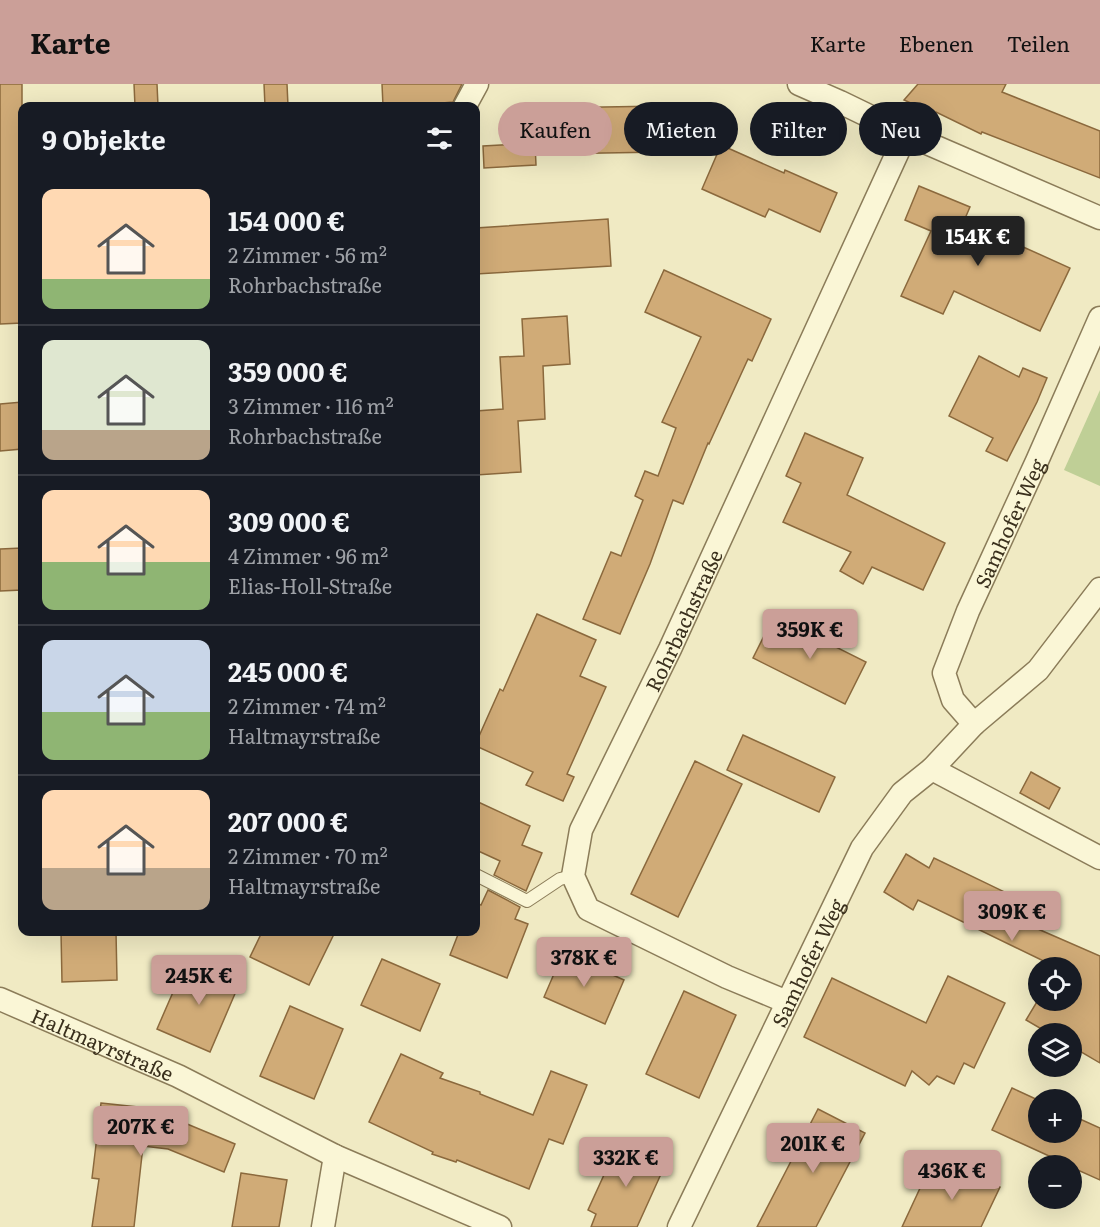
<!DOCTYPE html>
<html lang="de">
<head>
<meta charset="utf-8">
<style>
  body { margin:0; font-family:Literata,serif; background:#20242c; color:#f1f3f6; height:100vh; display:flex; flex-direction:column; font-size:22px; white-space:nowrap }
  * { box-sizing:border-box; margin:0 }
  p { font-size:20px; color:#9ea1a6 }
  .icon { flex:none; width:33px; height:33px; fill:none; stroke:currentColor; stroke-width:2; stroke-linecap:round; stroke-linejoin:round }
  .map { position:relative; flex:1; overflow:hidden }
  .side { position:absolute; left:18px; top:18px; width:462px; height:834px; display:flex; flex-direction:column; background:#171b24; border-radius:12px; box-shadow:0 6px 24px #0002 }
  .side>* { flex:none }
  .hud { position:absolute; left:498px; top:18px; width:512px; height:54px; display:flex; gap:12px }
  .fabs { position:absolute; left:1028px; top:873px; display:grid; gap:12px }
  .fabs a { display:grid; place-items:center; width:54px; height:54px; border-radius:50%; background:#171b24; box-shadow:0 6px 24px #0002; font-size:30px }
  .price { position:absolute; translate:-50% -51px; padding:0 14px; border-radius:6px; background:#cb9f98; color:#111; font-size:20px; line-height:39px; filter:drop-shadow(0 2px 3px #0008) }
  .price::after { content:''; position:absolute; left:50%; top:36px; width:18px; height:14px; margin-left:-9px; background:inherit; clip-path:polygon(0 0,100% 0,50% 100%) }
  .price.current { background:#222; color:#fff }
  ul { padding:0; list-style:none }
  li { display:flex; align-items:center; gap:18px; height:150px; padding:0 24px }
  li+li { border-top:2px solid #363941 }
  li span { display:grid; place-items:center; flex:none; width:168px; height:120px; border-radius:12px; color:#555 }
  li>.icon { margin-inline-start:auto }
  span .icon { width:72px; height:72px; fill:#fffc; stroke-width:1 }
  li b { font-size:26px }
  h2 { display:flex; justify-content:space-between; align-items:center; height:72px; padding:0 24px; font-size:26px }
  .chip { padding:0 21px; border-radius:27px; background:#171b24; box-shadow:0 6px 24px #0002; font-size:21px; line-height:54px }
  .chip.current { background:#cb9f98; color:#111 }
  header { display:flex; align-items:center; gap:36px; box-sizing:border-box; height:84px; padding:0 30px; background:#cb9f98; color:#111 }
  header strong { font-size:28px }
  nav { display:flex; gap:33px; margin-inline-start:auto; font-size:21px }
  .map>svg:first-child { display:block }
  .garden { fill:#bfcf96 }
  .building { fill:#d0ab77; stroke:#8b693d; stroke-width:1.5 }
  .lines { fill:none; stroke-linecap:round; stroke-linejoin:round }
  .service-casing { stroke:#8b7c59; stroke-width:14 }
  .minor-casing { stroke:#8b7c59; stroke-width:25 }
  .service { stroke:#faf6d6; stroke-width:12 }
  .minor { stroke:#faf6d6; stroke-width:22 }
  .labels { text-anchor:middle; dominant-baseline:central; stroke-width:4.5; stroke-linejoin:round; paint-order:stroke }
  .street-label { font-size:20px; fill:#3a301d; stroke:#f7f3d3 }
</style>
</head>
<body>
<header>
<strong>Karte</strong>
<nav><a>Karte</a><a>Ebenen</a><a>Teilen</a></nav>
</header>
<div class="map">
<svg width="1100" height="1143" viewBox="0 0 1100 1143">
  <rect width="100%" height="100%" fill="#f0eac3"/>
  <path class="garden" d="M1100,306V402L1064,386Z"/>
  <g class="building">
    <path d="M0,0H22V239L0,240Z"/>
    <path d="M134,0H157L158,22H135Z"/>
    <path d="M264,0H287L288,22H265Z"/>
    <path d="M382,0H462L453,18L410,22H383Z"/>
    <path d="M918,0H1006L1002,8L1100,47V94L982,48L981,50L936,28L935,30L904,16Z"/>
    <path d="M662,22V68L546,70L545,24Z"/>
    <path d="M535,59L536,81L484,84L483,62Z"/>
    <path d="M721,61L784,89L785,86L837,109L820,148L769,125L765,133L702,105Z"/>
    <path d="M919,102L970,123L960,146L1017,170L1021,162L1070,184L1040,247L954,207L943,230L901,212L931,147L905,136Z"/>
    <path d="M608,135L611,182L476,190V144Z"/>
    <path d="M664,186L771,235L752,277L748,275L709,360L708,359L683,420L673,416L650,480L620,550L583,535L611,468L621,472L643,416L635,412L645,387L658,392L676,344L662,338L701,253L645,228Z"/>
    <path d="M567,232L570,280L543,282L545,335L518,337L521,388L476,391V327L503,325L500,273L524,272L522,235Z"/>
    <path d="M979,272L1019,293L1023,284L1047,294L1037,318L1007,377L986,367L993,354L949,332Z"/>
    <path d="M22,318V365L0,367V320Z"/>
    <path d="M805,349L863,374L847,411L945,459L923,506L872,483L863,500L840,487L851,468L783,438L801,399L786,392Z"/>
    <path d="M22,464V506L0,507V465Z"/>
    <path d="M537,530L596,556L580,592L606,603L567,690L574,693L563,717L526,701L533,688L476,662V659L500,605L503,607Z"/>
    <path d="M774,532L866,578L845,620L753,574Z"/>
    <path d="M743,651L835,693L819,728L727,686Z"/>
    <path d="M695,677L742,700L678,833L631,810Z"/>
    <path d="M1031,688L1060,704L1049,725L1020,709Z"/>
    <path d="M476,717L530,742L522,761L542,769L526,807L494,791L500,777L476,766Z"/>
    <path d="M906,770L929,784L934,774L1046,828L1038,845L1100,872V979L1071,962V950H1050L1026,936L1038,916H1071V884H1058L918,816L913,826L884,808Z"/>
    <path d="M488,806L520,823L515,835L528,840L507,894L450,871L459,848H476V819L481,821Z"/>
    <path d="M61,848H116L117,896L62,898Z"/>
    <path d="M262,848H335L309,901L250,873Z"/>
    <path d="M563,869L624,896L605,940L544,913Z"/>
    <path d="M382,875L440,900L420,947L361,921Z"/>
    <path d="M187,876L240,898L210,968L157,945Z"/>
    <path d="M948,892L1005,919L974,984L964,979L954,1000L937,992L929,1001L912,987L905,1002L804,953L832,894L926,939Z"/>
    <path d="M684,907L736,931L699,1014L646,990Z"/>
    <path d="M290,922L343,945L314,1015L260,992Z"/>
    <path d="M401,970L443,989L440,994L480,1008V1010L533,1031L551,987L587,1001L563,1060L549,1055L529,1105L457,1076L456,1078L432,1070L433,1068L369,1038Z"/>
    <path d="M1012,1004L1038,1016V1048H1071V1031L1100,1044V1096L1071,1083V1082L992,1046Z"/>
    <path d="M101,1019L147,1024L146,1034L180,1037L235,1060L224,1088L168,1065L143,1062L134,1143H92L99,1095L92,1094Z"/>
    <path d="M818,1025L865,1049L816,1143H757Z"/>
    <path d="M619,1058L666,1079L637,1143H591L596,1130L588,1126Z"/>
    <path d="M952,1081L1000,1103L981,1143H902L928,1087L946,1096Z"/>
    <path d="M241,1089L287,1096L279,1143H232Z"/>
  </g>
  <g class="lines">
    <g class="service-casing">
      <path id="service" d="M476,791L527,817L560,795L573,792"/>
    </g>
    <g class="minor-casing">
      <g id="minor">
        <path d="M799,0L840,18L906,50L1100,134"/>
        <path d="M465,22L477,0"/>
        <path id="s1" d="M974,640L953,616L944,589L968,527L1037,377L1100,234"/>
        <path d="M932,685L1100,774"/>
        <path id="s2" d="M0,915L178,992L335,1072L500,1143"/>
        <path id="s3" d="M787,918L727,893L588,825L573,792L581,746L670,565L906,50"/>
        <path d="M323,1143L335,1072"/>
        <path id="s4" d="M679,1143L862,764L902,709L932,685L974,640L1038,586L1100,505"/>
      </g>
    </g>
    <use href="#service" class="service"/>
    <use href="#minor" class="minor"/>
  </g>
  <g class="labels">
    <g class="street-label">
      <text stroke="none"><textPath href="#s1" startOffset="224">Samhofer Weg</textPath></text>
      <text stroke="none"><textPath href="#s3" startOffset="536">Rohrbachstraße</textPath></text>
      <text stroke="none"><textPath href="#s4" startOffset="294">Samhofer Weg</textPath></text>
      <text stroke="none"><textPath href="#s2" startOffset="112">Haltmayrstraße</textPath></text>
    </g>
  </g>
</svg>
<div class="fabs">
<a><svg class="icon" aria-label="locate" viewBox="0 0 24 24"><circle cx="12" cy="12" r="6"/><path d="M12 2v4M12 18v4M2 12h4M18 12h4"/></svg></a>
<a><svg class="icon" aria-label="layers" viewBox="0 0 24 24"><path d="M12 4l9 5-9 5-9-5zM3 14l9 5 9-5"/></svg></a>
<a>+</a>
<a>−</a>
</div>
<b class="price current" style="left:978px;top:183px">154K €</b>
<b class="price" style="left:810px;top:576px">359K €</b>
<b class="price" style="left:1012px;top:858px">309K €</b>
<b class="price" style="left:584px;top:904px">378K €</b>
<b class="price" style="left:199px;top:922px">245K €</b>
<b class="price" style="left:141px;top:1073px">207K €</b>
<b class="price" style="left:813px;top:1090px">201K €</b>
<b class="price" style="left:626px;top:1104px">332K €</b>
<b class="price" style="left:952px;top:1117px">436K €</b>
<div class="hud">
<a class="chip current">Kaufen</a>
<a class="chip">Mieten</a>
<a class="chip">Filter</a>
<a class="chip">Neu</a>
</div>
<section class="side">
<h2>9 Objekte<svg class="icon" aria-label="filters" viewBox="0 0 24 24"><path d="M4 7h16M4 17h16"/><circle cx="9" cy="7" r="2"/><circle cx="15" cy="17" r="2"/></svg></h2>
<ul>
<li><span style="background:linear-gradient(#ffd9b3 75%,#8fb573 0)"><svg class="icon" aria-label="home" viewBox="0 0 24 24"><path d="M3 11l9-7 9 7M6 9v11h12V9"/></svg></span><div><b>154 000 €</b><p>2 Zimmer · 56 m²</p><p>Rohrbachstraße</p></div></li>
<li><span style="background:linear-gradient(#dfe7d0 75%,#b9a48a 0)"><svg class="icon" aria-label="home" viewBox="0 0 24 24"><path d="M3 11l9-7 9 7M6 9v11h12V9"/></svg></span><div><b>359 000 €</b><p>3 Zimmer · 116 m²</p><p>Rohrbachstraße</p></div></li>
<li><span style="background:linear-gradient(#ffd9b3 60%,#8fb573 0)"><svg class="icon" aria-label="home" viewBox="0 0 24 24"><path d="M3 11l9-7 9 7M6 9v11h12V9"/></svg></span><div><b>309 000 €</b><p>4 Zimmer · 96 m²</p><p>Elias-Holl-Straße</p></div></li>
<li><span style="background:linear-gradient(#c9d6e8 60%,#8fb573 0)"><svg class="icon" aria-label="home" viewBox="0 0 24 24"><path d="M3 11l9-7 9 7M6 9v11h12V9"/></svg></span><div><b>245 000 €</b><p>2 Zimmer · 74 m²</p><p>Haltmayrstraße</p></div></li>
<li><span style="background:linear-gradient(#ffd9b3 65%,#b9a48a 0)"><svg class="icon" aria-label="home" viewBox="0 0 24 24"><path d="M3 11l9-7 9 7M6 9v11h12V9"/></svg></span><div><b>207 000 €</b><p>2 Zimmer · 70 m²</p><p>Haltmayrstraße</p></div></li>
</ul>
</section>
</div>
</body>
</html>
